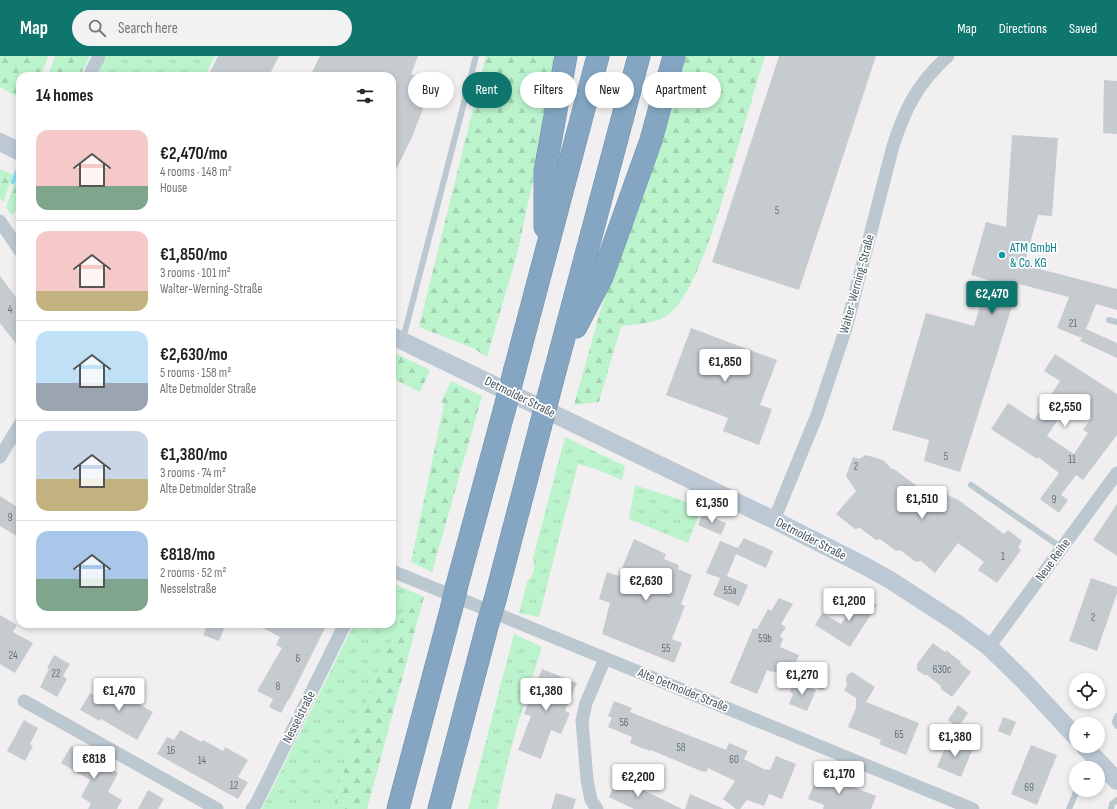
<!DOCTYPE html>
<html lang="en">
<head>
<meta charset="utf-8">
<style>
  body { margin:0; font-family:"Sofia Sans Condensed",sans-serif; background:#f2f2f2; color:#202124; height:100vh; display:flex; flex-direction:column; font-size:15px; white-space:nowrap }
  * { box-sizing:border-box; margin:0 }
  p { font-size:13px; color:#757577 }
  .icon { flex:none; width:22px; height:22px; fill:none; stroke:currentColor; stroke-width:2; stroke-linecap:round; stroke-linejoin:round }
  .map { position:relative; flex:1; overflow:hidden }
  .details { position:absolute; left:16px; top:16px; width:380px; height:556px; display:flex; flex-direction:column; background:#fff; border-radius:12px; box-shadow:0 2px 6px #0003 }
  .details>* { flex:none }
  .hud { position:absolute; left:408px; top:16px; width:380px; height:36px; display:flex; gap:8px }
  .tools { position:absolute; left:1069px; top:617px; display:grid; gap:8px }
  .tools a { display:grid; place-items:center; width:36px; height:36px; border-radius:50%; background:#fff; box-shadow:0 2px 6px #0003; font-size:20px }
  .price { position:absolute; translate:-50% -34px; padding:0 9px; border-radius:4px; background:#fff; color:#222; font-size:13px; line-height:26px; filter:drop-shadow(0 1px 2px #0008) }
  .price::after { content:''; position:absolute; left:50%; top:24px; width:12px; height:9px; margin-left:-6px; background:inherit; clip-path:polygon(0 0,100% 0,50% 100%) }
  .price.current { background:#0f766e; color:#fff }
  ul { padding:0; list-style:none }
  li { display:flex; align-items:center; gap:12px; height:100px; padding:0 20px }
  li+li { border-top:1px solid #e0e0e0 }
  li span { display:grid; place-items:center; flex:none; width:112px; height:80px; border-radius:12px; color:#555 }
  li>.icon { margin-inline-start:auto }
  span .icon { width:48px; height:48px; fill:#fffc; stroke-width:1 }
  li b { font-size:17px }
  h2 { display:flex; justify-content:space-between; align-items:center; height:48px; padding:0 20px; font-size:17px }
  .tag { padding:0 14px; border-radius:18px; background:#fff; box-shadow:0 2px 6px #0003; font-size:14px; line-height:36px }
  .tag.current { background:#0f766e; color:#fff }
  header { display:flex; align-items:center; gap:24px; box-sizing:border-box; height:56px; padding:0 20px; background:#0f766e; color:#fff }
  header strong { font-size:19px }
  nav { display:flex; gap:22px; margin-inline-start:auto; font-size:14px }
  .search { width:280px; height:36px; background:#f2f2f2; display:flex; align-items:center; gap:10px; box-sizing:border-box; padding:0 14px; border-radius:22px; color:#757577; font-size:15px }
  .map>svg:first-child { display:block }
  .grass { fill:url(#grass-tufts) }
  .forest { fill:url(#forest-firs) }
  .lines { fill:none; stroke-linecap:round; stroke-linejoin:round }
  .stream { stroke:#85e3f3; stroke-width:4.5 }
  .building { fill:#c6cbd0; fill-rule:evenodd }
  .highway-casing { stroke:#6f91ae; stroke-width:23 }
  .lane { stroke:#bcc8d0; stroke-width:6 }
  .street { stroke:#bcc8d0; stroke-width:13 }
  .secondary { stroke:#bcc9d5; stroke-width:18 }
  .highway { stroke:#84a6c2; stroke-width:22 }
  .highway-bridge-casing { stroke:#6f91ae; stroke-width:23; stroke-linecap:butt }
  .highway-bridge { stroke:#84a6c2; stroke-width:22 }
  .culture-dot { fill:#0f9aa8; stroke:#fff; stroke-width:1.5 }
  .labels { text-anchor:middle; dominant-baseline:central; stroke-width:3.5; stroke-linejoin:round; paint-order:stroke }
  .number-label { font-size:11px; fill:#66727b }
  .culture-label { font-size:13px; fill:#0d838f; stroke:#fff; text-anchor:start }
  .street-label { font-size:13px; fill:#46555f; stroke:#fff }
</style>
</head>
<body>
<header>
<strong>Map</strong>
<div class="search"><svg class="icon" aria-label="search" viewBox="0 0 24 24"><circle cx="10" cy="10" r="6"/><path d="M15 15l6 6"/></svg>Search here</div>
<nav><a>Map</a><a>Directions</a><a>Saved</a></nav>
</header>
<div class="map">
<svg width="1117" height="753" viewBox="0 0 1117 753">
  <defs>
    <pattern id="grass-tufts" width="24" height="20" patternUnits="userSpaceOnUse"><rect width="24" height="20" fill="#bbf3cd"/><path d="M3 7l-1-3M5 7V3M7 7l1-3M15 17l-1-3M17 17v-4M19 17l1-3" fill="none" stroke="#a2d2b2"/></pattern>
    <pattern id="forest-firs" width="22" height="20" patternUnits="userSpaceOnUse"><rect width="22" height="20" fill="#bbf3cd"/><path d="M5 1l3.5 6h-7zM16 11l3.5 6h-7z" fill="#a2d2b2"/></pattern>
  </defs>
  <rect width="100%" height="100%" fill="#f2eff0"/>
  <g class="grass">
    <path d="M106,0H215L205,20H95Z"/>
    <path d="M565,381L625,410L622,424L596,413L578,408L539,561L519,557L527,526L532,520L534,512L533,502Z"/>
    <path d="M635,429L702,451L688,487L629,463Z"/>
    <path d="M392,527L424,541H411L372,629L349,698L333,753H262L354,568H392Z"/>
    <path d="M514,578L542,591C529,632 515,674 505,717C502,729 500,741 497,753H468Z"/>
  </g>
  <g class="forest">
    <path d="M0,0H48L41,20H20V42L0,31Z"/>
    <path d="M55,0H90L80,20H48Z"/>
    <path d="M486,0H560L517,198L487,301L473,292L419,271Z"/>
    <path d="M684,0H765C754,35 744,70 734,105C722,143 699,235 668,259C655,268 636,268 621,270L599,346L574,349L599,259Z"/>
    <path d="M0,113L13,119L3,146L0,142Z"/>
    <path d="M19,115L20,116V144L12,160L6,151Z"/>
    <path d="M392,296L430,314L420,336L392,322Z"/>
    <path d="M451,325L482,340L432,516L411,506L444,348L441,346Z"/>
    <path d="M411,541H424L367,753H333L349,698L372,629Z"/>
  </g>
  <g class="lines">
    <path class="stream" d="M13,126L18,114"/>
  </g>
  <g class="building">
    <path d="M218,0H279L269,20H218L210,16Z"/>
    <path d="M320,0H418L411,18L433,27L412,81L392,122V20H310Z"/>
    <path d="M779,0H876L799,234L712,206Z"/>
    <path d="M1104,24L1117,25V78L1103,77Z"/>
    <path d="M1012,79L1058,82L1052,160L1038,159L1024,209L1117,233V254L1096,248L1086,273L1117,287V302L1080,285L1082,282L1057,272L1069,241L1019,228L960,416L924,405L929,384L892,374L926,257L974,270L988,224L971,219L986,166L1006,171Z"/>
    <path d="M0,220L20,247V293L0,267Z"/>
    <path d="M691,272L777,304L760,349L772,353L759,389L723,375L728,362L666,339Z"/>
    <path d="M1055,298L1117,338V379L1083,424L1076,419L1061,439L1068,444L1059,457L1040,443L1059,417L1038,401L1037,403L991,373L1008,347L1034,364L1060,325L1044,315ZM1069,347L1091,362L1083,374L1088,377L1074,398L1047,380Z"/>
    <path d="M866,399L883,404L892,413H894L921,433L933,432L960,445L1004,478L1008,474L1022,485L1018,491L1021,494L997,527L978,514L984,506L958,487L935,517L921,505L916,506L900,494L896,495L880,483L876,484L860,472L855,473L836,458L856,435L846,420L853,401L859,403Z"/>
    <path d="M0,440L20,453V482L0,470Z"/>
    <path d="M1117,448V500L1093,484Z"/>
    <path d="M703,457L726,467L721,479L698,469Z"/>
    <path d="M744,482L773,495L766,512L736,498L727,520L748,529L739,550L713,539L720,522L706,517L720,485L738,492Z"/>
    <path d="M634,483L666,498L664,503L679,509L678,513L692,519L681,548L685,550L672,583L682,587L674,607L602,578L610,547L599,543L607,516L619,520Z"/>
    <path d="M1091,522L1117,531V537L1097,595L1069,585Z"/>
    <path d="M860,538L877,549L850,591L815,569L822,557L841,568Z"/>
    <path d="M779,542L793,548L781,568L786,571L780,580L783,583L780,591L799,599L794,611L827,624L823,634L772,615L771,616L767,614L757,638L730,627L753,572L757,573L768,553L771,555Z"/>
    <path d="M0,559L17,569L13,576L33,587L15,617L0,608Z"/>
    <path d="M208,568H226L219,585L203,579Z"/>
    <path d="M255,568H327L289,644H288L281,657L269,651L273,643L257,635L282,592L276,589L280,581Z"/>
    <path d="M933,587L945,596L946,594L961,606L960,607L971,616L952,641L941,633V630L927,619H924L917,614V608Z"/>
    <path d="M54,599L70,608L63,620L67,623L57,641L40,631L49,613L47,612Z"/>
    <path d="M542,613L577,627L565,655L570,657L561,678L551,674L541,703L518,694L531,660L524,658Z"/>
    <path d="M852,616L875,631L866,646L919,667L906,699L879,688L881,684L848,671L856,652V642L844,634L847,629L846,624L847,619Z"/>
    <path d="M794,626L816,634L807,655L789,648L793,638L790,636Z"/>
    <path d="M108,634L122,642L126,635L137,642L135,646L153,656L137,684L101,663L100,665L80,654L90,637L102,644Z"/>
    <path d="M614,645L632,652L630,656L726,694L729,687L748,695L744,703L766,714V713L770,714L776,700L796,708L782,743L769,738L764,750L747,744L740,753H736L723,743L735,725L708,712L706,716L701,715L651,694V695L644,693L630,687L632,681L608,671L612,662L608,660Z"/>
    <path d="M958,649L968,657L958,672L948,664Z"/>
    <path d="M1003,661L1016,666L1010,680L998,675Z"/>
    <path d="M24,664L38,672L30,688L33,690L25,705L7,695Z"/>
    <path d="M180,674L202,686L203,684L223,695L225,691L248,704L238,721L248,726L238,743L157,698L167,681L174,684Z"/>
    <path d="M949,682L973,692L961,721L937,711Z"/>
    <path d="M1031,689L1057,699L1037,749L1011,738Z"/>
    <path d="M71,690L118,717L108,736L122,744L117,753H88L91,747L81,741L90,724L61,707Z"/>
    <path d="M819,715L836,722L835,724L876,740L871,753H823L824,749L808,743Z"/>
    <path d="M617,723L635,731V730L682,753H634L609,741Z"/>
    <path d="M148,734L164,743L158,753H138Z"/>
    <path d="M556,737L576,743L573,753H551Z"/>
    <path d="M690,738L724,753H685Z"/>
  </g>
  <g class="lines">
    <g class="highway-casing">
      <g id="highway">
        <path d="M545,171V115L566,0"/>
        <path d="M576,271L602,221L651,84L674,0"/>
        <path d="M515,313L598,0"/>
        <path d="M550,334L639,0"/>
        <path d="M457,529L504,355"/>
        <path d="M495,544L540,372"/>
        <path d="M398,753L451,554"/>
        <path d="M439,753L488,567"/>
      </g>
    </g>
    <g class="lane">
      <path d="M1109,264L1117,266"/>
      <path d="M403,283L476,0"/>
      <path d="M971,429L1062,492"/>
      <path d="M1117,660L1115,666L1117,670"/>
      <path d="M1069,753L1077,734"/>
      <path d="M1111,753L1112,748L1117,744"/>
    </g>
    <g class="street">
      <path d="M89,20L99,0"/>
      <path d="M0,165L20,195"/>
      <path d="M0,401L20,368"/>
      <path d="M774,464L817,359L846,272L893,90C905,52 918,27 948,0"/>
      <path d="M392,515L973,753"/>
      <path d="M989,591L1117,417"/>
      <path d="M24,645L217,753"/>
      <path d="M252,753L256,748L345,568"/>
      <path d="M597,753L591,744L587,724L582,665L586,647L605,603"/>
    </g>
    <g class="secondary">
      <path d="M0,86L20,96"/>
      <path d="M392,280L774,464L867,511L890,524L955,566L989,591L1023,624L1076,681"/>
      <path d="M1084,690L1117,725"/>
    </g>
    <use href="#highway" class="highway"/>
    <g class="highway-bridge-casing">
      <g id="highway-bridge">
        <path d="M504,355L515,313"/>
        <path d="M540,372L550,334"/>
        <path d="M451,554L457,529"/>
        <path d="M488,567L495,544"/>
      </g>
    </g>
    <use href="#highway-bridge" class="highway-bridge"/>
  </g>
  <circle class="culture-dot" cx="1002" cy="199" r="4"/>
  <g class="labels">
    <g class="number-label">
      <text x="777" y="154">5</text>
      <text x="10" y="253">4</text>
      <text x="1073" y="267">21</text>
      <text x="946" y="400">5</text>
      <text x="1072" y="403">11</text>
      <text x="856" y="410">2</text>
      <text x="1054" y="443">9</text>
      <text x="10" y="461">9</text>
      <text x="1003" y="500">1</text>
      <text x="730" y="534">55a</text>
      <text x="1093" y="561">2</text>
      <text x="765" y="582">59b</text>
      <text x="666" y="592">55</text>
      <text x="13" y="599">24</text>
      <text x="298" y="602">6</text>
      <text x="942" y="613">630c</text>
      <text x="56" y="617">22</text>
      <text x="278" y="630">8</text>
      <text x="624" y="666">56</text>
      <text x="899" y="678">65</text>
      <text x="681" y="691">58</text>
      <text x="171" y="694">16</text>
      <text x="734" y="703">60</text>
      <text x="202" y="704">14</text>
      <text x="234" y="729">12</text>
      <text x="1029" y="731">69</text>
    </g>
    <g class="culture-label">
      <text x="1010" y="192">ATM GmbH<tspan x="1010" dy="15">&amp; Co. KG</tspan></text>
    </g>
    <g class="street-label">
      <text transform="translate(857 228) rotate(-75)">Walter-Werning-Straße</text>
      <text transform="translate(520 341) rotate(26)">Detmolder Straße</text>
      <text transform="translate(811 483) rotate(27)">Detmolder Straße</text>
      <text transform="translate(1053 504) rotate(-54)">Neue Reihe</text>
      <text transform="translate(683 634) rotate(22)">Alte Detmolder Straße</text>
      <text transform="translate(299 661) rotate(-63)">Nesselstraße</text>
    </g>
  </g>
</svg>
<div class="tools">
<a><svg class="icon" aria-label="locate" viewBox="0 0 24 24"><circle cx="12" cy="12" r="6"/><path d="M12 2v4M12 18v4M2 12h4M18 12h4"/></svg></a>
<a>+</a>
<a>−</a>
</div>
<b class="price current" style="left:992px;top:259px">€2,470</b>
<b class="price" style="left:725px;top:327px">€1,850</b>
<b class="price" style="left:1065px;top:372px">€2,550</b>
<b class="price" style="left:922px;top:464px">€1,510</b>
<b class="price" style="left:712px;top:468px">€1,350</b>
<b class="price" style="left:646px;top:546px">€2,630</b>
<b class="price" style="left:849px;top:566px">€1,200</b>
<b class="price" style="left:802px;top:640px">€1,270</b>
<b class="price" style="left:119px;top:656px">€1,470</b>
<b class="price" style="left:546px;top:656px">€1,380</b>
<b class="price" style="left:955px;top:702px">€1,380</b>
<b class="price" style="left:94px;top:724px">€818</b>
<b class="price" style="left:839px;top:739px">€1,170</b>
<b class="price" style="left:638px;top:742px">€2,200</b>
<div class="hud">
<a class="tag">Buy</a>
<a class="tag current">Rent</a>
<a class="tag">Filters</a>
<a class="tag">New</a>
<a class="tag">Apartment</a>
</div>
<section class="details">
<h2>14 homes<svg class="icon" aria-label="filters" viewBox="0 0 24 24"><path d="M4 7h16M4 17h16"/><circle cx="9" cy="7" r="2"/><circle cx="15" cy="17" r="2"/></svg></h2>
<ul>
<li><span style="background:linear-gradient(#f6c9c9 70%,#7fa58c 0)"><svg class="icon" aria-label="home" viewBox="0 0 24 24"><path d="M3 11l9-7 9 7M6 9v11h12V9"/></svg></span><div><b>€2,470/mo</b><p>4 rooms · 148 m²</p><p>House</p></div></li>
<li><span style="background:linear-gradient(#f6c9c9 75%,#c2b280 0)"><svg class="icon" aria-label="home" viewBox="0 0 24 24"><path d="M3 11l9-7 9 7M6 9v11h12V9"/></svg></span><div><b>€1,850/mo</b><p>3 rooms · 101 m²</p><p>Walter-Werning-Straße</p></div></li>
<li><span style="background:linear-gradient(#bfe0f5 65%,#9aa5b1 0)"><svg class="icon" aria-label="home" viewBox="0 0 24 24"><path d="M3 11l9-7 9 7M6 9v11h12V9"/></svg></span><div><b>€2,630/mo</b><p>5 rooms · 158 m²</p><p>Alte Detmolder Straße</p></div></li>
<li><span style="background:linear-gradient(#c9d6e8 60%,#c2b280 0)"><svg class="icon" aria-label="home" viewBox="0 0 24 24"><path d="M3 11l9-7 9 7M6 9v11h12V9"/></svg></span><div><b>€1,380/mo</b><p>3 rooms · 74 m²</p><p>Alte Detmolder Straße</p></div></li>
<li><span style="background:linear-gradient(#a9c7e8 60%,#7fa58c 0)"><svg class="icon" aria-label="home" viewBox="0 0 24 24"><path d="M3 11l9-7 9 7M6 9v11h12V9"/></svg></span><div><b>€818/mo</b><p>2 rooms · 52 m²</p><p>Nesselstraße</p></div></li>
</ul>
</section>
</div>
</body>
</html>
